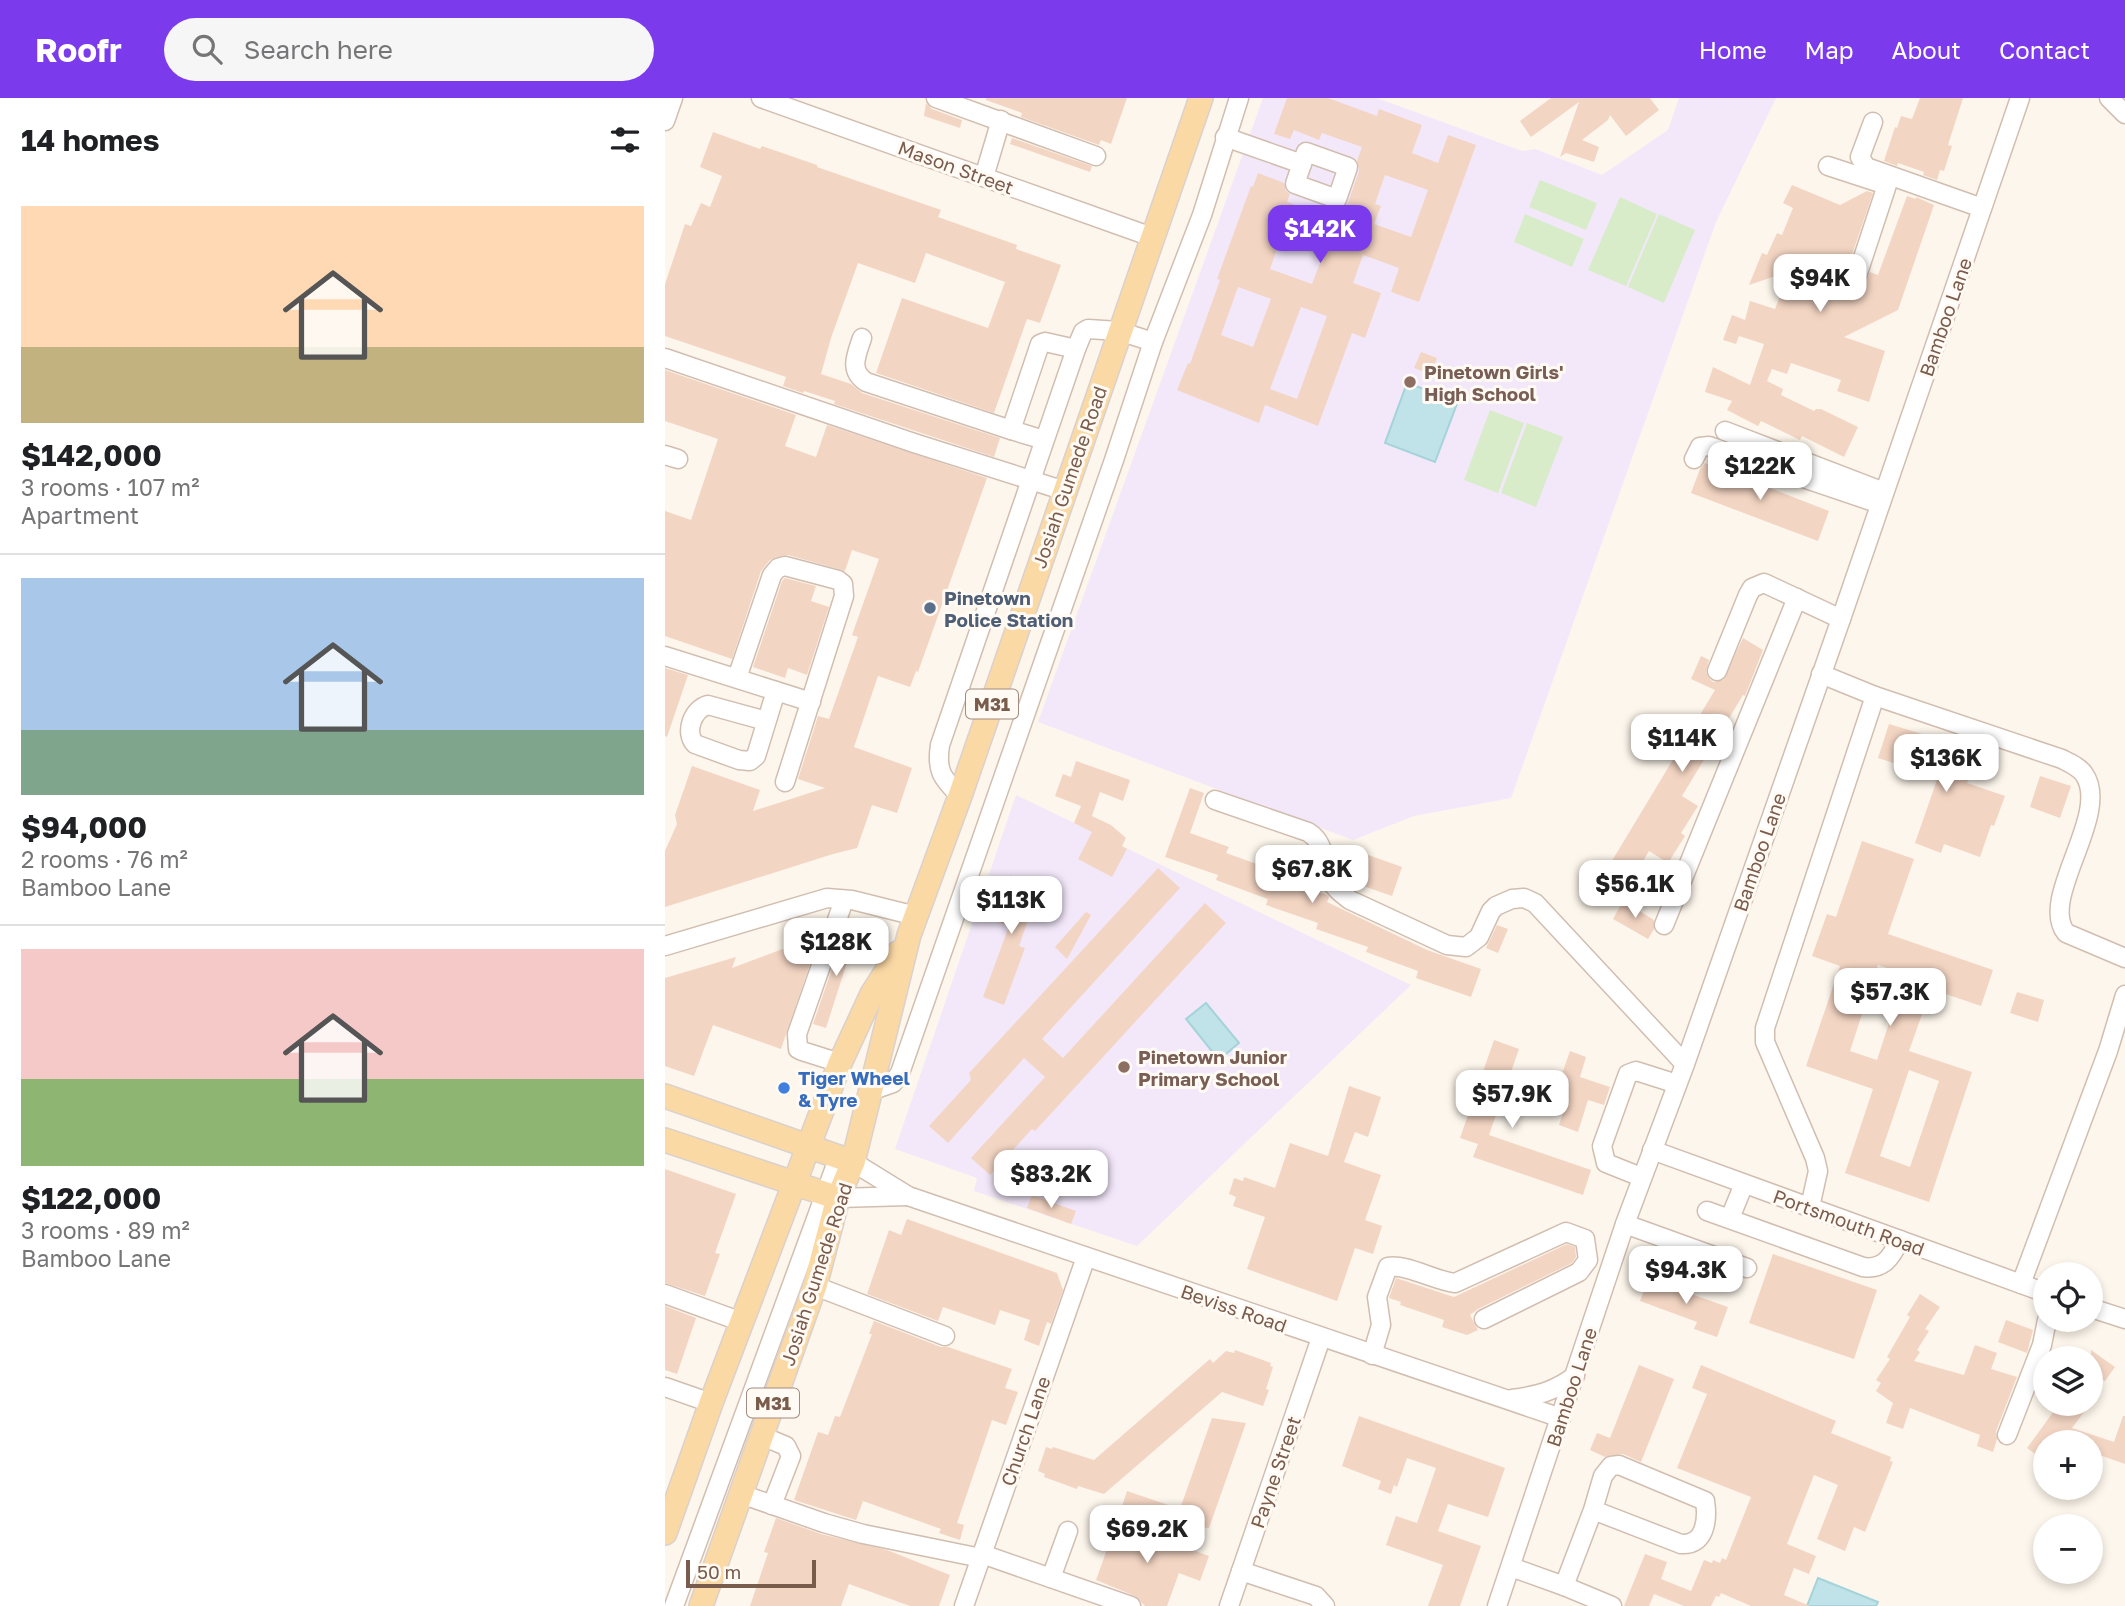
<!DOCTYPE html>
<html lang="en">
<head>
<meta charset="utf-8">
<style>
  body { margin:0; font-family:"Golos Text",sans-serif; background:#f6f6f6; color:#202124; height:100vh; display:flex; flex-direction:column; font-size:26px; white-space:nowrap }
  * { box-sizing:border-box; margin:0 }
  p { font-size:23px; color:#757577 }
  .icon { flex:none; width:38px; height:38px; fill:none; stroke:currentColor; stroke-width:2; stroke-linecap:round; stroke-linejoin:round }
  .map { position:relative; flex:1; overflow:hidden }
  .panel { display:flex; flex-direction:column; background:#fff; width:665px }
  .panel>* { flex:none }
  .controls { position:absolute; left:1368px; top:1164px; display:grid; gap:14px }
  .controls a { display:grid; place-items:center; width:70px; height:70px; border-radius:50%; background:#fff; box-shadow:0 4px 10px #0003; font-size:35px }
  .scale { position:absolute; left:21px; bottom:18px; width:130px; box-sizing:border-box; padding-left:7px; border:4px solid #7a5c4d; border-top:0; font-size:19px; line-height:24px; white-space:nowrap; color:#7a5c4d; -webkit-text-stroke:5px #fffaf3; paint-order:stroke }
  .price { position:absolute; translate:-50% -60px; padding:0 16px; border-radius:14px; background:#fff; color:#222; font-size:23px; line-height:46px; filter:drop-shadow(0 2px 4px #0008) }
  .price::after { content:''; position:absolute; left:50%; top:42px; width:21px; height:16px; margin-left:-10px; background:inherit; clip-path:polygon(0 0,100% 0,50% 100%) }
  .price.active { background:#7c3aed; color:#fff }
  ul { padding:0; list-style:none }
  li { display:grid; align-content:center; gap:14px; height:371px; padding:0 21px }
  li+li { border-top:2px solid #e0e0e0 }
  li span { display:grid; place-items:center; height:217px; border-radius:0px; color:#555 }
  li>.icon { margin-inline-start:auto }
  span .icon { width:126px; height:126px; fill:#fffc; stroke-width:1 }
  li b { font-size:30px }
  h2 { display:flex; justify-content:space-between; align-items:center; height:84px; padding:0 21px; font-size:30px }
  header { display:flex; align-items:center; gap:42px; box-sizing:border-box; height:98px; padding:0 35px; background:#7c3aed; color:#fff }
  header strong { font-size:33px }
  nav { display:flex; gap:38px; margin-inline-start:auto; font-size:24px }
  .search { width:490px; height:63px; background:#f6f6f6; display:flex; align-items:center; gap:18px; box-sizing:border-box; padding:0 24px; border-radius:38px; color:#757577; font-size:26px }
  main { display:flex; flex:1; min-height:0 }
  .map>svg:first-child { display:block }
  .education { fill:#f3e8fa }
  .green { fill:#d8ecc9 }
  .water { fill:#bfe3e8; stroke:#a5d3da; stroke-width:2 }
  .building { fill:#f3d5c3; fill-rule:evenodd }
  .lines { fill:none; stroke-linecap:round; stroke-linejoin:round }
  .minor-casing { stroke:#d1beb0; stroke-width:21 }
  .major-casing { stroke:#dad1cd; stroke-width:26 }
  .minor { stroke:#fff; stroke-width:18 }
  .major { stroke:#fbd9a5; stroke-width:23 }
  .education-dot { fill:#8d6e63; stroke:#fffaf3; stroke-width:2.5 }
  .service-dot { fill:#5c6f8a; stroke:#fffaf3; stroke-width:2.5 }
  .shop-dot { fill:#3f7fe0; stroke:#fffaf3; stroke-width:2.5 }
  .labels { text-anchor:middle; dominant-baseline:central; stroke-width:6; stroke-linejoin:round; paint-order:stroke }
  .shield { fill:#fffaf3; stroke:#a28b7f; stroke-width:2 }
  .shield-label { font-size:18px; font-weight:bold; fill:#7a5c4d }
  .street-label { font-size:19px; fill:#7a5c4d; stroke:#fffaf3 }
  .education-label { font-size:19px; font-weight:bold; fill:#785e54; stroke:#fffaf3; text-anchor:start }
  .service-label { font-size:19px; font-weight:bold; fill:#4e5e75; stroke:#fffaf3; text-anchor:start }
  .shop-label { font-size:19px; font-weight:bold; fill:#366cbe; stroke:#fffaf3; text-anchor:start }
</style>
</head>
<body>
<header>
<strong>Roofr</strong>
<div class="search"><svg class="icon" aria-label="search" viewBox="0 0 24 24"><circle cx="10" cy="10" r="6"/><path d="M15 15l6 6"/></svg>Search here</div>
<nav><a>Home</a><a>Map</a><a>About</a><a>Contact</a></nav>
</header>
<main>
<section class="panel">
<h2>14 homes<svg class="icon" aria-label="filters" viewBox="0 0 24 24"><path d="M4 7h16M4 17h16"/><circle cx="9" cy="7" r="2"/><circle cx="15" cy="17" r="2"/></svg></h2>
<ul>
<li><span style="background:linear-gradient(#ffd9b3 65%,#c2b280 0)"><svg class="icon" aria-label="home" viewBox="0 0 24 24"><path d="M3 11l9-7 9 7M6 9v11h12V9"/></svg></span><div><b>$142,000</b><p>3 rooms · 107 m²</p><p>Apartment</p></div></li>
<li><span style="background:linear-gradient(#a9c7e8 70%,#7fa58c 0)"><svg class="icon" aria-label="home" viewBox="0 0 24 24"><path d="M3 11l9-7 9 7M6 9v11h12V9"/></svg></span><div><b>$94,000</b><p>2 rooms · 76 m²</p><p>Bamboo Lane</p></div></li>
<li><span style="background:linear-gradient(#f6c9c9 60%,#8fb573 0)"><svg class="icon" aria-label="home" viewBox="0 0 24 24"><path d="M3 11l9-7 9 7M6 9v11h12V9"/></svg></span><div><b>$122,000</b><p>3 rooms · 89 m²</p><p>Bamboo Lane</p></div></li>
</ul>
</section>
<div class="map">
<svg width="1460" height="1508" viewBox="0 0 1460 1508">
  <rect width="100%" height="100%" fill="#fdf6ec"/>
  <g class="education">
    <path d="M598,0H712L857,53L870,51L937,77L1003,32L1014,0H1111L1051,124L846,700L749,718L688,742L373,624Z"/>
    <path d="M351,697L746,887L472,1148L309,1093L312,1080L230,1051Z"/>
  </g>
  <g class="green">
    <path d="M875,82L932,105L921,132L864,109Z"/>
    <path d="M955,99L992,116L961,188L923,172Z"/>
    <path d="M860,116L919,141L907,169L849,144Z"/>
    <path d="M994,116L1030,132L999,205L963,189Z"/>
    <path d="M825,312L859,325L833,395L799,382Z"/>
    <path d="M862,325L898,339L871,409L836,395Z"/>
  </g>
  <g class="water">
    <path d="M742,285L793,303L770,364L720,345Z"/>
    <path d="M541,905L574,945L554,962L521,921Z"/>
    <path d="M1153,1480L1213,1504L1211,1508H1142Z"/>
  </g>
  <g class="building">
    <path d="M321,0H462L446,46L436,42L434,47L356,19L357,15L321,2Z"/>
    <path d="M622,0H663L712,18L714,11L757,27L747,55L773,65L783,37L811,47L754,204L726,194L734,170L698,157L688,185L716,195L700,240L687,235L653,328L600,307L594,325L512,292L523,265L525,266L555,182L552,181L586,88L588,89L593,75L619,85L621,93L625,96L622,104L671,122L675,112L683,105L694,73L692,63L697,49L657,35L654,42L629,32L625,41L609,36ZM720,77L763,92L746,139L709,126L716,108L710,106ZM617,137L660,152L647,186L605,171ZM573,189L606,201L588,249L556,237ZM636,209L662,218L632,301L605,291Z"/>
    <path d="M886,0H985L994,12L961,38L945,17L943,22L917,42L934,49L929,64L901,55L895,59L914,4L866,39L855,23Z"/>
    <path d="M1255,0H1298L1283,47L1287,48L1279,73L1275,72L1272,82L1258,77L1259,74L1233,65L1232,68L1219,63L1230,29L1232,30L1236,18L1247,21Z"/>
    <path d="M261,5L267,11L297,22L295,30L259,18Z"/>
    <path d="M48,34L95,51L97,48L152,67V69L276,112L273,119L352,147L351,151L396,167L375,225L362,221L329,315L211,275L237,200L323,230L340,184L261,155L250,185L193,165L166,240L156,276L186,286L197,295L335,340L329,359L169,306L170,303L139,293L138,295L118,288L121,279L0,238V186L20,126L26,128L36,105L45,109L57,78L35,69Z"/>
    <path d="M347,40L427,68L425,74L345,46Z"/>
    <path d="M1127,87L1175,107L1202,93L1208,95L1181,174L1183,185L1189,189L1200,186L1205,174L1213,177L1242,98L1251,101V99L1269,107L1233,212L1179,239L1220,253L1204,304L1172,293L1176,282L1126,265L1122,276L1107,271L1102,283L1118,291L1116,297L1149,313L1151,311H1156L1193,329L1179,359L1137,338L1135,342L1096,323L1093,328L1062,312L1067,303L1040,294L1048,269L1085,287L1099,246L1074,238L1071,246L1058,242L1067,217L1080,222L1085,203L1110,211L1125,173L1084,187L1097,155L1102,157L1112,135L1117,137L1128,110L1118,105Z"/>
    <path d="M756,254L772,260L766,276L749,270Z"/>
    <path d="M0,272L131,317L120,348L151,359L162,327L322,380L253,574L251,573L245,589L213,578L189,649L247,670L232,715L207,707L192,750L168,756L0,809V753L12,726L10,717L27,668L95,692L88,713L160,690L133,681L153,618L164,621L193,539L187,537L214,461L187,452L180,473L123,457L105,462L96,473L67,561L0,538V413L26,422L53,341L0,323Z"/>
    <path d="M1040,365L1164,413L1153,443L1026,395L1035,371Z"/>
    <path d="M120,480L151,488L146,503L164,509L142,577L123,570L120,580L88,569L117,483Z"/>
    <path d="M1078,540L1098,552L1080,598L1078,597L1017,698L1033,708L1016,735L1020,738L1003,765L984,753L956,800L933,786L1050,592L1026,581L1036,558L1044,562L1041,574L1044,580L1048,584L1058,582Z"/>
    <path d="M0,570L23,577L2,639L0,638Z"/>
    <path d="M1224,626L1257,636L1255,644L1276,670L1284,648L1312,657L1302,685L1340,698L1329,728L1326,727L1315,759L1279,746L1276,755L1250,745L1273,679L1213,660Z"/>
    <path d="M411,663L465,682L458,703L435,694L427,718L446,727L461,740L457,748L462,751L447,779L413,761L427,734L409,725L416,708L390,698L398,676L406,679Z"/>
    <path d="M1375,678L1406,688L1395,720L1365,709Z"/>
    <path d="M525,690L539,695L525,735L564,749L561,755L614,774L612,780L662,797L664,799L662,804L762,852L816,871L806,899L751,880L753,873L701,854L703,849L651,831L653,825L601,807L603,801L551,782L553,777L500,759Z"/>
    <path d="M1197,743L1249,761L1223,836L1328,872L1316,908L1266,891L1244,953L1307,974L1264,1104L1180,1075L1208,991L1141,968L1175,868L1147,858L1162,816L1171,819ZM1213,867L1240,876L1212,962L1185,953ZM1244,972L1274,983L1245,1069L1215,1058Z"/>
    <path d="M681,749L737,769L727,798L678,781L673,771Z"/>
    <path d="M493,770L515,790L377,941L398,960L540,805L561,825L370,1033L367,1031L325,1077L306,1060L380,979L359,960L283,1045L264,1028L306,982L304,975Z"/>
    <path d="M345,777L375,788L354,848L360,850L339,907L318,899L344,828L329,823Z"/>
    <path d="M958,803L989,822V831L983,841L948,821Z"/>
    <path d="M421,814L426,817L402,861L390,849Z"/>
    <path d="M182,827L193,830L161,930L148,926Z"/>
    <path d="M832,827L843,831L833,855L821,850Z"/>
    <path d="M123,849L148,857L116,951L48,927L29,978L0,968V880L71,859L67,870Z"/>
    <path d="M1352,894L1379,902L1373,924L1345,915Z"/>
    <path d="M829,942L854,951L824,1037L926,1072L918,1097L808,1059L813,1046L795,1040Z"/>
    <path d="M905,953L921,959L915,979L945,989L939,1007L923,1002L913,1034L894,1027L900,1009L880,1002L886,985L893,987Z"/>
    <path d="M684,988L716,999L703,1039L690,1034L679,1064L716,1077L700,1122L717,1128L708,1156L690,1150L672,1203L582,1171L600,1119L568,1108L571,1099L564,1096L569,1080L578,1083L579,1079L610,1090L625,1045L663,1058Z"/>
    <path d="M0,1071L71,1096L50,1155L55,1156L40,1198L0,1185Z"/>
    <path d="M367,1097L411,1113L406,1126L362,1110Z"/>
    <path d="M242,1121L392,1175L398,1192L386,1226L382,1224L374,1248L359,1242L365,1222L335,1212L330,1227L278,1209L273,1223L202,1196L224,1132L236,1137Z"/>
    <path d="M902,1146L910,1149L911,1159L907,1165L813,1211L805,1217L813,1232L802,1237L777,1229L779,1222L735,1207L736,1204L724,1200L731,1180L789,1199Z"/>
    <path d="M1108,1156L1212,1192L1189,1261L1084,1225Z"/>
    <path d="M983,1181L1063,1209L1052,1239L1029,1231L1032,1224L975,1203Z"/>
    <path d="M1255,1196L1275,1209L1260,1231L1264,1233L1252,1252L1255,1254L1249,1263L1299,1277L1310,1247L1332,1255L1326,1271L1352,1279L1331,1333L1332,1341L1328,1354L1312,1348L1315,1337L1245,1310L1238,1331L1221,1325L1228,1305L1211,1293L1216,1285L1211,1282L1225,1261L1222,1259L1245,1219L1242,1217Z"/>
    <path d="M0,1208L31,1220L12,1276L0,1272Z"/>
    <path d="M1341,1222L1368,1232L1362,1255L1333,1244Z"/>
    <path d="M209,1223L276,1249H283L347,1271L340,1290L353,1294L341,1327L327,1322L292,1425L299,1427L295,1442L274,1435L276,1431L198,1403L191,1422L129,1402L153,1334L163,1337L170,1318L175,1319L207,1236H204Z"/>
    <path d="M570,1252L606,1265L605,1268L608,1269L601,1291L604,1292L598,1308L557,1294L439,1396L413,1388L412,1391L379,1379L380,1376L373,1373L381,1349L387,1351L388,1349L429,1362L545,1261L548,1265L561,1253L569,1255Z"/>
    <path d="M1426,1252L1450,1269L1440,1283L1426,1278Z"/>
    <path d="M974,1267L1009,1281L976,1364L958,1356L940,1359L925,1352L932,1335L945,1340Z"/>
    <path d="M1036,1267L1171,1323L1166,1335L1226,1359L1225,1363L1228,1364L1200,1434L1189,1429L1180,1453L1152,1441L1173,1387L1149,1377L1122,1446L1151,1458L1144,1476L1129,1470L1119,1497L1145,1508H1086L1056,1495L1054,1499L1051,1498L1046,1508H1019L989,1496L984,1508H959L980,1456L1002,1464L996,1481L1026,1493L1039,1462L1047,1465L1048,1462L1055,1465L1057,1460L1061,1462L1086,1399L1012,1370L1042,1296L1027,1290Z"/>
    <path d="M1394,1306H1425L1407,1330L1449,1344L1458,1318H1460V1366L1426,1354V1344H1381V1364L1362,1350Z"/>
    <path d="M694,1318L840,1370L823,1419L783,1406L773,1433L816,1448L795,1508H763L778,1467L721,1447L731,1418L752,1425L771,1370L742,1360L732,1389L729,1387L726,1396L713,1391L716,1383L677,1368Z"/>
    <path d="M547,1320L581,1325L544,1430L453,1421L462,1393L515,1411Z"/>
    <path d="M111,1420L156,1436L222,1452L285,1477L274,1508H245L184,1486L176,1508H85L103,1455L99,1454Z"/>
    <path d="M452,1425L544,1458L535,1483L514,1475L502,1508H480L470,1498L431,1482L445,1443L441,1441L446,1427L450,1429Z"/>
  </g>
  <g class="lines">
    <g class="minor-casing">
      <g id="minor">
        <path d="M96,0L487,139"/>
        <path d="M271,0L431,58"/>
        <path d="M1444,0L1460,16"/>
        <path d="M0,23L8,0"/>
        <path d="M1208,24L1195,59L1201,69L1317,110"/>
        <path d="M560,39L637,66"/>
        <path d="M641,54L683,69L672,101L630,86Z"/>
        <path d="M1163,68L1212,84"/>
        <path d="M319,79L336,22"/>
        <path d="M1192,178L1222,87"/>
        <path d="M197,240C192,256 183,272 201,284L346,332"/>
        <path d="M0,260L249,345L400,393"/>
        <path d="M1060,333L1219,394"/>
        <path d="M379,342L346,332L375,246L380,244L411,251"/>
        <path d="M0,357L13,361"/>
        <path d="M1029,361L1035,349L1044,348L1215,406"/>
        <path d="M0,558L146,604"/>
        <path d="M1052,573L1083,497L1087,490L1099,485L1176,521"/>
        <path d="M1156,576L1210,598L1397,661C1405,665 1414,669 1419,676C1447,716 1373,800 1401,835L1460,860"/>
        <path d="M72,580L107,477L113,470L120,468L173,482L178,486L179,498L120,684"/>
        <path d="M101,623L43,607C28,611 19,634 30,646L74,662L85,663L91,658L111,593"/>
        <path d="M295,698C277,680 271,673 275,647L411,251L418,234L423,231L454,233L488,244"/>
        <path d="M550,702L643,734C661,745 657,763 665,781C669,790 677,796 685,802L782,847L801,849L814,839L826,813L831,808L847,801L859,800L870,805L1020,966"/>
        <path d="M999,827L1132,500"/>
        <path d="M0,848L162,800L187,802L251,818"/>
        <path d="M175,965L137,953L133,951L132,936L179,802"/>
        <path d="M205,993L228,985L235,975L449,362L488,244L537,117L574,0"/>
        <path d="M987,1052L1381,1195"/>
        <path d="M188,1064L243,1098L896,1320"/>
        <path d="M976,1079L941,1065L937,1048L960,984L963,976L971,973L1012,986"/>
        <path d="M173,1100L243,1098"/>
        <path d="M1145,1109L1153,1073L1150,1060L1100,944V930L1210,598"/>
        <path d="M1042,1113L1198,1169C1219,1172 1226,1159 1235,1142"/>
        <path d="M1065,1120L1079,1086"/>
        <path d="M960,1126L1082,1170"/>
        <path d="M1356,1186L1443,953L1460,897"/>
        <path d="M150,1188L280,1238"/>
        <path d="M0,1196L77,1224"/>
        <path d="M1426,1210L1460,1221"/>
        <path d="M707,1257L716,1227L712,1199L723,1169C740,1165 770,1183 790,1185L901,1134L920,1141L923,1162L914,1174L819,1221"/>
        <path d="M0,1289L46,1305"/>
        <path d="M847,1301C872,1298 890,1293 910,1278"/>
        <path d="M1342,1337L1377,1247L1382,1222"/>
        <path d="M97,1338L121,1348L126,1358L107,1407"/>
        <path d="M76,1396L159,1425L198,1436L316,1460"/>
        <path d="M317,1456L466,1508"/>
        <path d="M846,1469L899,1488L928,1412L938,1378L946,1368L954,1367L1040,1403C1043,1422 1040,1448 1016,1446L928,1412"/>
        <path d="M576,1473L651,1498L660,1508"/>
        <path d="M386,1480L403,1433"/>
        <path d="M899,1488L947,1508"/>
        <path d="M9,1508L173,1061"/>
        <path d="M299,1508L421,1159"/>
        <path d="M564,1508L656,1240"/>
        <path d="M832,1508L960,1126L1020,966L1176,521L1355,0"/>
      </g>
    </g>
    <g class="major-casing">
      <g id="major">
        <path d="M0,998L188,1064"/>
        <path d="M0,1042L173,1100"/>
        <path d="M0,1435L46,1305L175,965L207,896L233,855"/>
        <path d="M36,1508L150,1188L173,1100L188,1064L244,837L295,698L536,0"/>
      </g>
    </g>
    <use href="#minor" class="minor"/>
    <use href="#major" class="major"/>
  </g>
  <g class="education-dot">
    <circle cx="745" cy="284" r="7"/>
    <circle cx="459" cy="969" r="7"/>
  </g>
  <circle class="service-dot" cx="265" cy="510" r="7"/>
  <circle class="shop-dot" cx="119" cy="990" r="7"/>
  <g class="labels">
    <g class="shield">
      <rect x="301" y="591.5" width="52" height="29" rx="5"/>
      <rect x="82" y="1290.5" width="52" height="29" rx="5"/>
    </g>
    <g class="shield-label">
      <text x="327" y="606">M31</text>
      <text x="108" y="1305">M31</text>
    </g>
    <g class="street-label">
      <text transform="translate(291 69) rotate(20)">Mason Street</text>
      <text transform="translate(1280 219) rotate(-71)">Bamboo Lane</text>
      <text transform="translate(404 379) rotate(-71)">Josiah Gumede Road</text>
      <text transform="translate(1094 754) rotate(-71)">Bamboo Lane</text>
      <text transform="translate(1184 1124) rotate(20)">Portsmouth Road</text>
      <text transform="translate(151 1176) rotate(-72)">Josiah Gumede Road</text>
      <text transform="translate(569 1210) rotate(19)">Beviss Road</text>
      <text transform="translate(906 1289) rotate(-72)">Bamboo Lane</text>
      <text transform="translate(360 1333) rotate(-71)">Church Lane</text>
      <text transform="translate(610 1374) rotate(-71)">Payne Street</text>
    </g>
    <g class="education-label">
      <text x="759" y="273">Pinetown Girls'<tspan x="759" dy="22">High School</tspan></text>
      <text x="473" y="958">Pinetown Junior<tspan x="473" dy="22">Primary School</tspan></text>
    </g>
    <g class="service-label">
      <text x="279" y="499">Pinetown<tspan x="279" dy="22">Police Station</tspan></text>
    </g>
    <g class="shop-label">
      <text x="133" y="979">Tiger Wheel<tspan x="133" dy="22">&amp; Tyre</tspan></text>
    </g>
  </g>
</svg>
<div class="controls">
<a><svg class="icon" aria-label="locate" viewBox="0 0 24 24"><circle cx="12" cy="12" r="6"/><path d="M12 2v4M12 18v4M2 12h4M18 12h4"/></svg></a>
<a><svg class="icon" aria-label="layers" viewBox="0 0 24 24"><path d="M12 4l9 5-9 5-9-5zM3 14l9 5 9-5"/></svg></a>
<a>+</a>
<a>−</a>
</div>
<div class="scale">50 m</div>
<b class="price active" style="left:655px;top:167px">$142K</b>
<b class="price" style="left:1155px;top:216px">$94K</b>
<b class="price" style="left:1095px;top:404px">$122K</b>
<b class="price" style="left:1017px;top:676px">$114K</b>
<b class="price" style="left:1281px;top:696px">$136K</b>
<b class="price" style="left:647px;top:807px">$67.8K</b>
<b class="price" style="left:970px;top:822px">$56.1K</b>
<b class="price" style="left:346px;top:838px">$113K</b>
<b class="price" style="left:171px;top:880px">$128K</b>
<b class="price" style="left:1225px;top:930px">$57.3K</b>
<b class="price" style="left:847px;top:1032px">$57.9K</b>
<b class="price" style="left:386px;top:1112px">$83.2K</b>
<b class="price" style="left:1021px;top:1208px">$94.3K</b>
<b class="price" style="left:482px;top:1467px">$69.2K</b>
</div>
</main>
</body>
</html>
